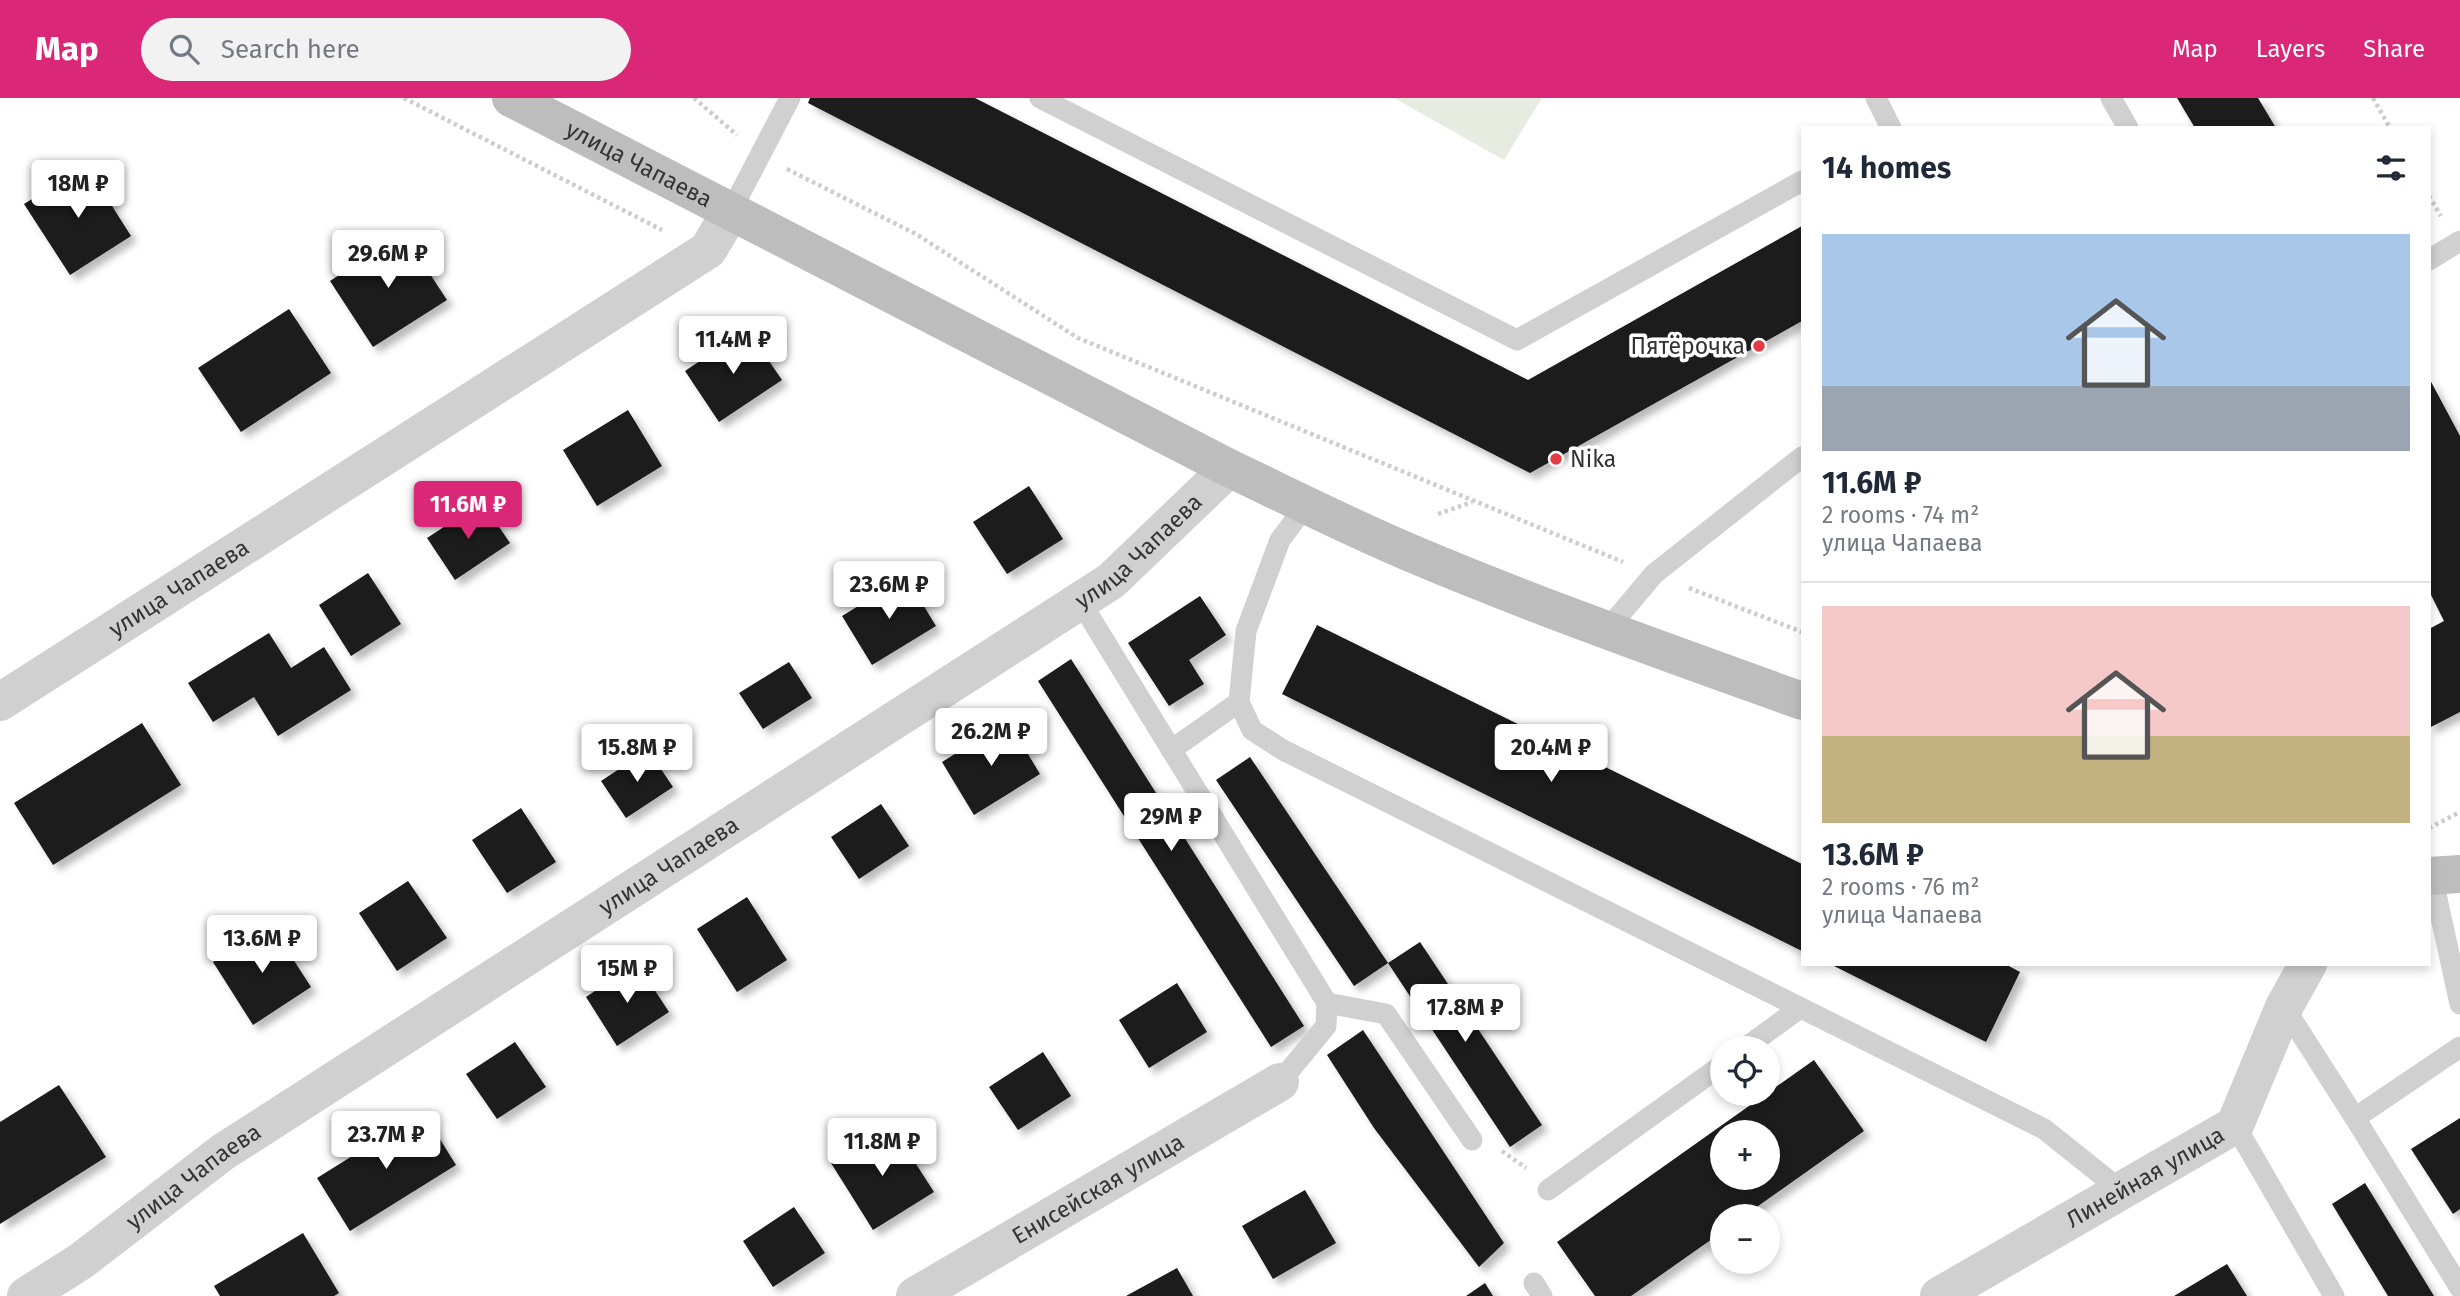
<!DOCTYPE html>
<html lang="en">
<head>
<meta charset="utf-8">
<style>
  body { margin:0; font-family:"Fira Sans",sans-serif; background:#f2f2f3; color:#1f2937; height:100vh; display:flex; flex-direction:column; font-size:26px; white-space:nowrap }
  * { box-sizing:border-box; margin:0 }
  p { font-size:23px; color:#747a83 }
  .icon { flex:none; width:38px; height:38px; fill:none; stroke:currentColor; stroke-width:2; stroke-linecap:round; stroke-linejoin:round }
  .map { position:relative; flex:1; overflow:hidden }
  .side { position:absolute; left:1801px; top:28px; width:630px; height:840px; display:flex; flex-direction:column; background:#fff; border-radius:0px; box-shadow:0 4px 10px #0003 }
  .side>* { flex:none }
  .buttons { position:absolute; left:1710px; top:938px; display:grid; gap:14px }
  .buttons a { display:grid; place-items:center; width:70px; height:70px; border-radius:50%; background:#fff; box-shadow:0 4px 10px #0003; font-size:35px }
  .price { position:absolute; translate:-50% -60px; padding:0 16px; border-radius:7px; background:#fff; color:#222; font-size:23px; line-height:46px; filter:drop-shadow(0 2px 4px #0008) }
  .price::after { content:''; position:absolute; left:50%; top:42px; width:21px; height:16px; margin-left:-10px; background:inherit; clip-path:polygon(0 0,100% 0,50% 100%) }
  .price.current { background:#db2777; color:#fff }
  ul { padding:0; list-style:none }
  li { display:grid; align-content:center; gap:14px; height:371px; padding:0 21px }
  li+li { border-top:2px solid #e0e1e3 }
  li span { display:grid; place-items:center; height:217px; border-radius:0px; color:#555 }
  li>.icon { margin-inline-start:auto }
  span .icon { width:126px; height:126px; fill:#fffc; stroke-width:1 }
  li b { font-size:30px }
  h2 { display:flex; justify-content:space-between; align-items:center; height:84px; padding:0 21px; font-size:30px }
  header { display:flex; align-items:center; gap:42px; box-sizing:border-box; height:98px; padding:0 35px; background:#db2777; color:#fff }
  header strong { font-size:33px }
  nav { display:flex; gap:38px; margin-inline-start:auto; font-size:24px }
  .search { width:490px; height:63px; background:#f2f2f3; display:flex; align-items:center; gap:18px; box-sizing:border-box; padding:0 24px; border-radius:38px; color:#747a83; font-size:26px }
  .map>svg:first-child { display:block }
  .green { fill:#e6ecdf }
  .building { fill:#1a1a1a; fill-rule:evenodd; filter:url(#shadow) }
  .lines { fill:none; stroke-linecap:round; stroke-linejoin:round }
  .path { stroke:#cdcdcd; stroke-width:4.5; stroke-dasharray:3.5 3.5; stroke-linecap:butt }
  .service { stroke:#d0d0d0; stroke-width:21 }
  .minor { stroke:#d0d0d0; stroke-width:38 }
  .secondary { stroke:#bdbdbd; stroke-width:38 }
  .poi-dot { fill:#e63946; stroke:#fff; stroke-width:2.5 }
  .labels { text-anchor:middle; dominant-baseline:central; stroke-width:7; stroke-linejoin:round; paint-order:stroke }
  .street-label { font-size:23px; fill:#333; stroke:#fff }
  .poi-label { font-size:23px; fill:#333; stroke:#fff; text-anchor:end }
</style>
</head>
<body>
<header>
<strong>Map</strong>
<div class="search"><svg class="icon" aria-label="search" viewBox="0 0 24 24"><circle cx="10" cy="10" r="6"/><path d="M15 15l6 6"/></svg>Search here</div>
<nav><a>Map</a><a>Layers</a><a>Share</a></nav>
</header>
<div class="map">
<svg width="2460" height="1198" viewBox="0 0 2460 1198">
  <defs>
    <filter id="shadow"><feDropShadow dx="6" dy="6" stdDeviation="3.5" flood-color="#0004"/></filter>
  </defs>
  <rect width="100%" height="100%" fill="#fff"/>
  <path class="green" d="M1394,0H1542L1504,62Z"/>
  <g class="building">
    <path d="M810,0H975L1528,282L1802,128V223L1530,375L808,5Z"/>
    <path d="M2177,0H2258L2276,30H2195Z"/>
    <path d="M86,67L131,138L70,177L24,106Z"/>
    <path d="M403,135L447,202L373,249L330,183Z"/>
    <path d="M289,211L331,275L241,334L198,270Z"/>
    <path d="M747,231L782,282L719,324L685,273Z"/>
    <path d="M2429,280L2460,338V614L2429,630V531L2444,523L2429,493Z"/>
    <path d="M628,312L662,368L597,408L563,352Z"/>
    <path d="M1029,388L1063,441L1007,476L973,424Z"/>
    <path d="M482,404L510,445L455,482L427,440Z"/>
    <path d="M368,475L401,526L351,558L319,507Z"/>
    <path d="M906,479L936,528L872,567L842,518Z"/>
    <path d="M1200,498L1226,537L1189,562L1204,586L1169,608L1128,545Z"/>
    <path d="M1317,527L1802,766V853L1282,596Z"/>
    <path d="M269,535L291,570L324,549L351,592L278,638L254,599L213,624L188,585Z"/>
    <path d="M1071,561L1304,928L1271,949L1038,583Z"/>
    <path d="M789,564L812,600L763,631L739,595Z"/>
    <path d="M1008,623L1040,676L974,717L942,664Z"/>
    <path d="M142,625L181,687L53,767L14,705Z"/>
    <path d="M648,652L673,689L626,720L601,683Z"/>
    <path d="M1250,659L1388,865L1354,888L1216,682Z"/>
    <path d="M881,706L909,748L859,781L831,739Z"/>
    <path d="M521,710L556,764L507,795L472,742Z"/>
    <path d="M408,783L447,840L397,873L359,815Z"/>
    <path d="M747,799L787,862L737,894L697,831Z"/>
    <path d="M271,827L311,889L253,927L213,864Z"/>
    <path d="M1420,844L1542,1027L1510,1049L1388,865Z"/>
    <path d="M637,865L669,914L617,948L586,899Z"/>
    <path d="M1830,866H2005L2020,874L1986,944Z"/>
    <path d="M1177,885L1207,934L1149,970L1119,922Z"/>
    <path d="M1363,932L1504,1145L1479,1169L1374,1030L1327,957Z"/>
    <path d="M515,944L546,989L497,1021L466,976Z"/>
    <path d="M1043,954L1071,998L1018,1032L989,989Z"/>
    <path d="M1814,962L1864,1033L1744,1118H1722V1134L1631,1198H1595L1557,1144ZM1722,1034H1768V1080H1722Z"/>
    <path d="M59,987L106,1059L0,1126V1024Z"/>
    <path d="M423,1014L456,1067L350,1133L317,1080Z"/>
    <path d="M2460,1020V1111L2453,1116L2411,1051Z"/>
    <path d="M891,1027L934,1094L873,1132L831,1065Z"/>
    <path d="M2365,1085L2434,1198H2388L2332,1106Z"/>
    <path d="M1305,1092L1336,1145L1273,1181L1242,1128Z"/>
    <path d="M794,1109L825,1155L773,1189L743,1143Z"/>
    <path d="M303,1135L339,1195L334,1198H220L214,1188Z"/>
    <path d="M2227,1166L2247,1198H2174Z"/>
    <path d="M1177,1170L1193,1198H1126Z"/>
    <path d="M1485,1185L1493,1198H1466Z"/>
  </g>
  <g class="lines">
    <g class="path">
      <path d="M404,0L662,132"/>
      <path d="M694,0L737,37"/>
      <path d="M2373,0L2390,30"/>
      <path d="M787,71L916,136L1078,240L1623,464"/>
      <path d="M2429,98L2441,118"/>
      <path d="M1438,416L1472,404"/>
      <path d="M1689,490L1802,534"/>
      <path d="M2429,730L2460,714"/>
      <path d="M1502,1053L1526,1070"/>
    </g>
    <g class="service">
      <path d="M1040,0L1517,242L1802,83"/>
      <path d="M1876,0L1891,30"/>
      <path d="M2111,0L2128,30"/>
      <path d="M731,113L790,0"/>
      <path d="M2429,162L2460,143"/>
      <path d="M1307,406L1280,442L1246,533L1239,604L1252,632L1283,652L2044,1031L2123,1094"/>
      <path d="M1080,503L1327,905L1386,916L1472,1042"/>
      <path d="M1606,533L1654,476L1802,359"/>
      <path d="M1171,652L1239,604"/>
      <path d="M2432,778L2460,906"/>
      <path d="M2284,909L2355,1020L2460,949"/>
      <path d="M1745,950L1800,910"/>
      <path d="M1280,984L1326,928L1327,905"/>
      <path d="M2355,1020L2460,1190"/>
      <path d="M2235,1027L2334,1198"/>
      <path d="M1548,1092L1722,967"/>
      <path d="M1534,1185L1542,1198"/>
    </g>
    <g class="minor">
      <path id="s1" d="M0,604L708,152L731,113"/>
      <path id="s2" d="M26,1198L81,1163L223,1054L1111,483L1229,370"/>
      <path id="s3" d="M915,1198L1280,984"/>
      <path id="s4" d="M1939,1198L2235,1027L2284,909L2308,866"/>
    </g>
    <g class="secondary">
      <path id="s5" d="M511,0L1229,370C1290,399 1351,430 1413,456C1541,510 1672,556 1802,603"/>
      <path d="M2429,778L2460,776"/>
    </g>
  </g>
  <g class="poi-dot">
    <circle cx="1759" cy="248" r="7"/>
    <circle cx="1556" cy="361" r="7"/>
  </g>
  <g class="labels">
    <g class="street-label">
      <text stroke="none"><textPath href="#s5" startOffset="144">улица Чапаева</textPath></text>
      <text stroke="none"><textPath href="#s2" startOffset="1340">улица Чапаева</textPath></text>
      <text stroke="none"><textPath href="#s1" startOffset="212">улица Чапаева</textPath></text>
      <text stroke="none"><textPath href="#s2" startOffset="774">улица Чапаева</textPath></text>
      <text stroke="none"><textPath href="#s2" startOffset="206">улица Чапаева</textPath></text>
      <text stroke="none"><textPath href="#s4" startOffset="238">Линейная улица</textPath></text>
      <text stroke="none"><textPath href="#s3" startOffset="212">Енисейская улица</textPath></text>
    </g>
    <g class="poi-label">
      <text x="1745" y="248">Пятёрочка</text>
      <text x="1570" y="361" text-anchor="start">Nika</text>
    </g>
  </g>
</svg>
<div class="buttons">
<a><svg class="icon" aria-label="locate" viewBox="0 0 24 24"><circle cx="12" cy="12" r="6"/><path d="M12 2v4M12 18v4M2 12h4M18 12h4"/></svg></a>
<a>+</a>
<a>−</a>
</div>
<b class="price" style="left:78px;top:122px">18M ₽</b>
<b class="price" style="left:388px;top:192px">29.6M ₽</b>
<b class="price" style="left:733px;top:278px">11.4M ₽</b>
<b class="price current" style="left:468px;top:443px">11.6M ₽</b>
<b class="price" style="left:889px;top:523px">23.6M ₽</b>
<b class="price" style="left:991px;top:670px">26.2M ₽</b>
<b class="price" style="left:637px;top:686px">15.8M ₽</b>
<b class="price" style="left:1551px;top:686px">20.4M ₽</b>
<b class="price" style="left:1171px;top:755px">29M ₽</b>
<b class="price" style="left:262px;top:877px">13.6M ₽</b>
<b class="price" style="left:627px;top:907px">15M ₽</b>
<b class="price" style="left:1465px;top:946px">17.8M ₽</b>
<b class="price" style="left:386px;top:1073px">23.7M ₽</b>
<b class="price" style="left:882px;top:1080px">11.8M ₽</b>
<section class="side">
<h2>14 homes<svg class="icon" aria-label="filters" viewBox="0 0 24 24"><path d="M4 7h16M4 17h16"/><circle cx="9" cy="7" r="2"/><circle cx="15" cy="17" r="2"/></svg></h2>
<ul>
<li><span style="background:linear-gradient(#a9c7e8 70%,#9aa5b1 0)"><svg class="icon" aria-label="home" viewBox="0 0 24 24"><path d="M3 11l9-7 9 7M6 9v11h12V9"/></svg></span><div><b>11.6M ₽</b><p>2 rooms · 74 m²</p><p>улица Чапаева</p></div></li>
<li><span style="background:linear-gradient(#f6c9c9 60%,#c2b280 0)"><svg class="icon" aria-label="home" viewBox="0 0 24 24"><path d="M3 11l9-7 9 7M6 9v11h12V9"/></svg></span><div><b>13.6M ₽</b><p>2 rooms · 76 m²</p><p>улица Чапаева</p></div></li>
</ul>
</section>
</div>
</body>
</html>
